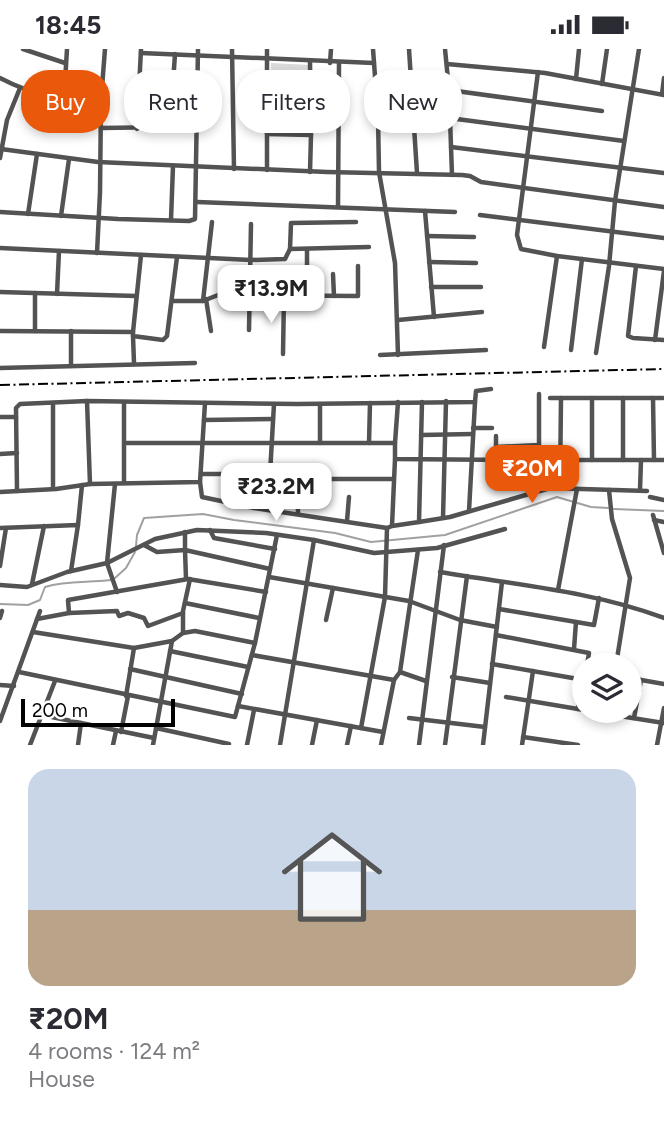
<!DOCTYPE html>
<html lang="en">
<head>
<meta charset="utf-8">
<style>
  body { margin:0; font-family:Figtree,sans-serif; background:#f7f7f7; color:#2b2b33; height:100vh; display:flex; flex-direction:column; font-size:26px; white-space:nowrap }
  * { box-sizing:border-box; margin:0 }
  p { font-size:23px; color:#7c7c81 }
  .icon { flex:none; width:38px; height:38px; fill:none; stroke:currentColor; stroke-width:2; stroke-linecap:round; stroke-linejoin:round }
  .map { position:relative; height:696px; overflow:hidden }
  .side { display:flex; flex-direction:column; background:#fff; flex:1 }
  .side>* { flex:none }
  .hud { position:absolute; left:21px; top:21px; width:623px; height:63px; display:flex; gap:14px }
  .tools { position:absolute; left:572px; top:604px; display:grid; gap:14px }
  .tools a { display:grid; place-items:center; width:70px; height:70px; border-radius:50%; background:#fff; box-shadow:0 4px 10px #0003; font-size:35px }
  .scale { position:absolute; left:21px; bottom:18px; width:154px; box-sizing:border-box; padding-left:7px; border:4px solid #000; border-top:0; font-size:19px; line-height:24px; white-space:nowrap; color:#000; -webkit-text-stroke:5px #fff; paint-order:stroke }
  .price { position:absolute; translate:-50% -60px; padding:0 16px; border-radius:14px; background:#fff; color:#222; font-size:23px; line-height:46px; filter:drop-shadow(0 2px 4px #0008) }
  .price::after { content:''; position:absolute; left:50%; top:42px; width:21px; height:16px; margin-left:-10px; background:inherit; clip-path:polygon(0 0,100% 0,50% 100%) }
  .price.current { background:#ea580c; color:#fff }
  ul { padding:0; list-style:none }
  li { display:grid; align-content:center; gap:14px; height:371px; padding:0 28px }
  li span { display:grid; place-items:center; height:217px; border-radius:21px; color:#555 }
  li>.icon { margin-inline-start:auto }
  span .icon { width:126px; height:126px; fill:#fffc; stroke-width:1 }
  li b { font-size:30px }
  .chip { padding:0 24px; border-radius:28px; background:#fff; box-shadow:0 4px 10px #0003; font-size:24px; line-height:63px }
  .chip.current { background:#ea580c; color:#fff }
  .status { display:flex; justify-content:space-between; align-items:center; height:49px; padding:0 35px; background:#fff; direction:ltr }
  .status svg { height:19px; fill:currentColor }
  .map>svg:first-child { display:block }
  .green { fill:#dadada }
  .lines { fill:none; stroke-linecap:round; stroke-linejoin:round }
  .stream { stroke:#a1a1a1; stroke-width:2 }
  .minor { stroke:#535353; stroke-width:4.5 }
  .rail { stroke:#000; stroke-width:2; stroke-dasharray:10 3.5 2 3.5; stroke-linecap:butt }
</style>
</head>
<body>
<div class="status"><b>18:45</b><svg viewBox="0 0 49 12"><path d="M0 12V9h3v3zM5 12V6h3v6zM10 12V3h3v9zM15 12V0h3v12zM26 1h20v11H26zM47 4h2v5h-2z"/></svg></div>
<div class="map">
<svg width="664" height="696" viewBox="0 0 664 696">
  <rect width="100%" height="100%" fill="#fff"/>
  <path class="green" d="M271,14L310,16L309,83L270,81Z"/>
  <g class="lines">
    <g class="stream">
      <path d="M614,460L664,462"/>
      <path d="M136,497L137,486L144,469L203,465L234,471L335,484L371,493L445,486L557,448L591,458L608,459"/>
      <path d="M115,529L126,519L135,503"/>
      <path d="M0,555L28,556L40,551L45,538C67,531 88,534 111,531"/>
    </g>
    <g class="minor">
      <path d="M23,0L65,14"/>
      <path d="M232,0L234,120"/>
      <path d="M267,0V121"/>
      <path d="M373,0L378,68L379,123L395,214L398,306"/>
      <path d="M409,0L417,124"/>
      <path d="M445,0L449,41L452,126"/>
      <path d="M141,4L374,14"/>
      <path d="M330,14L331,0"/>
      <path d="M447,15L545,24L664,46"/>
      <path d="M538,23L517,186L521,200L557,207L664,220"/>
      <path d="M0,29C34,47 62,51 101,51"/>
      <path d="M576,30L579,0"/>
      <path d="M602,35L607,0"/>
      <path d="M662,45L664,29"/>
      <path d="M377,46L449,41L602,62"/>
      <path d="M64,50L67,0"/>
      <path d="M449,69L624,92"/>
      <path d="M101,79L170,78L175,5"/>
      <path d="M137,80L141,0"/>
      <path d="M267,85L311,86L310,13"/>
      <path d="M451,98L664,124"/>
      <path d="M1,100L98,113L327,123L462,126L470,127L481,133L664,158"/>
      <path d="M0,109L7,71L20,39"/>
      <path d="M310,123L311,86"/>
      <path d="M197,153L455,163"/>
      <path d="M338,158L339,14"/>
      <path d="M425,162L434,268"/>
      <path d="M0,163L118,170L189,172L195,170L198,0"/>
      <path d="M28,165L37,105"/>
      <path d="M480,166L664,189"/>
      <path d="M61,167L69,110"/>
      <path d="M171,171L173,117"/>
      <path d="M427,187L474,188"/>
      <path d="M0,199L251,211L285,210L290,200L369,198"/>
      <path d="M290,200L291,174L356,173"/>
      <path d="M307,200V247"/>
      <path d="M97,204L100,143L101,51L105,0"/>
      <path d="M429,213L476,214"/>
      <path d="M636,217L628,287L633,289L664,291"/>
      <path d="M333,225L334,247"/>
      <path d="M431,238H481"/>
      <path d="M0,243L136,247"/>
      <path d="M35,244V282"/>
      <path d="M57,245L59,202"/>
      <path d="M206,250L211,282"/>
      <path d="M172,252H203L218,246L358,247V217"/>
      <path d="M203,252L212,173"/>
      <path d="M398,271L482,263"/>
      <path d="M249,281L251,175"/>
      <path d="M0,282L133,283V287L163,291L167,287L177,208"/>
      <path d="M133,283L141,206"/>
      <path d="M133,287L134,314"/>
      <path d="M655,291L664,222"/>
      <path d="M544,298L557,207"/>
      <path d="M571,301L582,210"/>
      <path d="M596,304L609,217L615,152L639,0"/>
      <path d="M283,305L284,247"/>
      <path d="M380,306L486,301"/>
      <path d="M71,317V282"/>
      <path d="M0,319L195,314"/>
      <path d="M550,349H663"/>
      <path d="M592,349V411"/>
      <path d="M653,349L654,411"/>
      <path d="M87,352L90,435"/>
      <path d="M0,368H16"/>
      <path d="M204,371L273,370"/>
      <path d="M473,379H492"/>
      <path d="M421,386L473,385"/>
      <path d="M125,394H395V410L525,411V397"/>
      <path d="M320,394V355"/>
      <path d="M369,394L370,354"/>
      <path d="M395,394L398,353"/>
      <path d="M496,398L539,396V345"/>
      <path d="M0,405L17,404"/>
      <path d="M525,411L526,436"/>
      <path d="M561,411H664"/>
      <path d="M623,411V349"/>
      <path d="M201,425H253"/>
      <path d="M496,426L547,424"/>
      <path d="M269,430H393"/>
      <path d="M297,430L298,464"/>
      <path d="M200,433L202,448L254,459L387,479L392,477L419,473L422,353"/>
      <path d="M124,434V353"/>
      <path d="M115,435L107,514L117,543"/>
      <path d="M496,435V387"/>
      <path d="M53,439V354"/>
      <path d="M560,439L561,349"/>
      <path d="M609,441L612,470L630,529L616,616"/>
      <path d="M640,441L641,411"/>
      <path d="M17,442L16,359L20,355L87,352L297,355L475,353L476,342L491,340"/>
      <path d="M0,443L56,440L90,435L200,433L205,354"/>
      <path d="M650,448L664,451"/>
      <path d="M268,460L274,355"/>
      <path d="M469,462L475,353"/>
      <path d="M653,466L664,504"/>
      <path d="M443,469L446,352"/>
      <path d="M654,471L664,473"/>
      <path d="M347,472L349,448"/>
      <path d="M419,473L450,468L550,439L647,442"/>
      <path d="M78,476L82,436"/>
      <path d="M392,477L395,410"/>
      <path d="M0,479L78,476L71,522"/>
      <path d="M210,481L214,489L275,500"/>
      <path d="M144,496L157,503L185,501V483"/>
      <path d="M0,517L6,479"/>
      <path d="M440,523C516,536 592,542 664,569"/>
      <path d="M269,528L409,552L460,571L497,578"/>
      <path d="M186,530L185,501L270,520"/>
      <path d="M32,535L44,477"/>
      <path d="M0,536L27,538L67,523L107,514L155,490L197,481L266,484L314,491L374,504L437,499L505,480"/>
      <path d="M558,541L577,440"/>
      <path d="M185,554L259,569"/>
      <path d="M499,560L594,576L599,549"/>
      <path d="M69,564L117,562L119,567L128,564L144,569L148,577L183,564"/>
      <path d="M0,569L2,562"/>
      <path d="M37,570L69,564L68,551L188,530L266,543"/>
      <path d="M326,571L333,539"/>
      <path d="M33,583L134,599L172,592L183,584L195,582L255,594"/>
      <path d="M183,584V562L190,530"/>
      <path d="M496,586L589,604L587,616"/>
      <path d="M574,600L576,573"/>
      <path d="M170,602L248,618"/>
      <path d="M252,606L394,631L400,623L426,632"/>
      <path d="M492,615L584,631"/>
      <path d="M130,620L242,645"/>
      <path d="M19,623L235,668L255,594L277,486"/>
      <path d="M400,623L418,501"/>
      <path d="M452,628L490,634"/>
      <path d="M630,629L664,635"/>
      <path d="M0,636L14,637"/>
      <path d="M126,647L134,599"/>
      <path d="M506,648L584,661"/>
      <path d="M238,657L383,683"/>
      <path d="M578,660L584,628"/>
      <path d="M588,662L664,674"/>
      <path d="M42,666L154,689"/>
      <path d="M409,669L485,678"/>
      <path d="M634,669L641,631"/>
      <path d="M0,672L40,562"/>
      <path d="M156,679L229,695"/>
      <path d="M361,679L385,548L387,479"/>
      <path d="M121,683L128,647"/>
      <path d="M523,688L578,696"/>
      <path d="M30,696L55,632"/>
      <path d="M78,696L81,674"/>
      <path d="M113,696L116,682"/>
      <path d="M153,696L172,592"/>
      <path d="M247,696L254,661"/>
      <path d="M280,696L314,491"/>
      <path d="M312,696L317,671"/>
      <path d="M347,696L351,677"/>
      <path d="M381,696L394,631"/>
      <path d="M419,696L444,496"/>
      <path d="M445,696L467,527"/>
      <path d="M483,696L502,533"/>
      <path d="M522,696L533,622"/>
      <path d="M657,696L664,659"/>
    </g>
    <path class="rail" d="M0,336L664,320"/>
  </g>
</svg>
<div class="tools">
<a><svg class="icon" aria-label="layers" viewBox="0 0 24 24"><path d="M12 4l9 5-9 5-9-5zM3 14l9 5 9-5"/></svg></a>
</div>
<div class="scale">200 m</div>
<b class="price" style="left:271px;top:276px">₹13.9M</b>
<b class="price current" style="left:532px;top:456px">₹20M</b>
<b class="price" style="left:276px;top:474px">₹23.2M</b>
<div class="hud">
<a class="chip current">Buy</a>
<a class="chip">Rent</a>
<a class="chip">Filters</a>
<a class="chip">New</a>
</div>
</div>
<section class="side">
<ul>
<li><span style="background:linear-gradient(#c9d6e8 65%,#b9a48a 0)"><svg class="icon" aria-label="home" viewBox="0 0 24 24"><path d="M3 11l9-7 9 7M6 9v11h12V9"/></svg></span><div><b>₹20M</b><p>4 rooms · 124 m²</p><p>House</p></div></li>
</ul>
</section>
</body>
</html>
